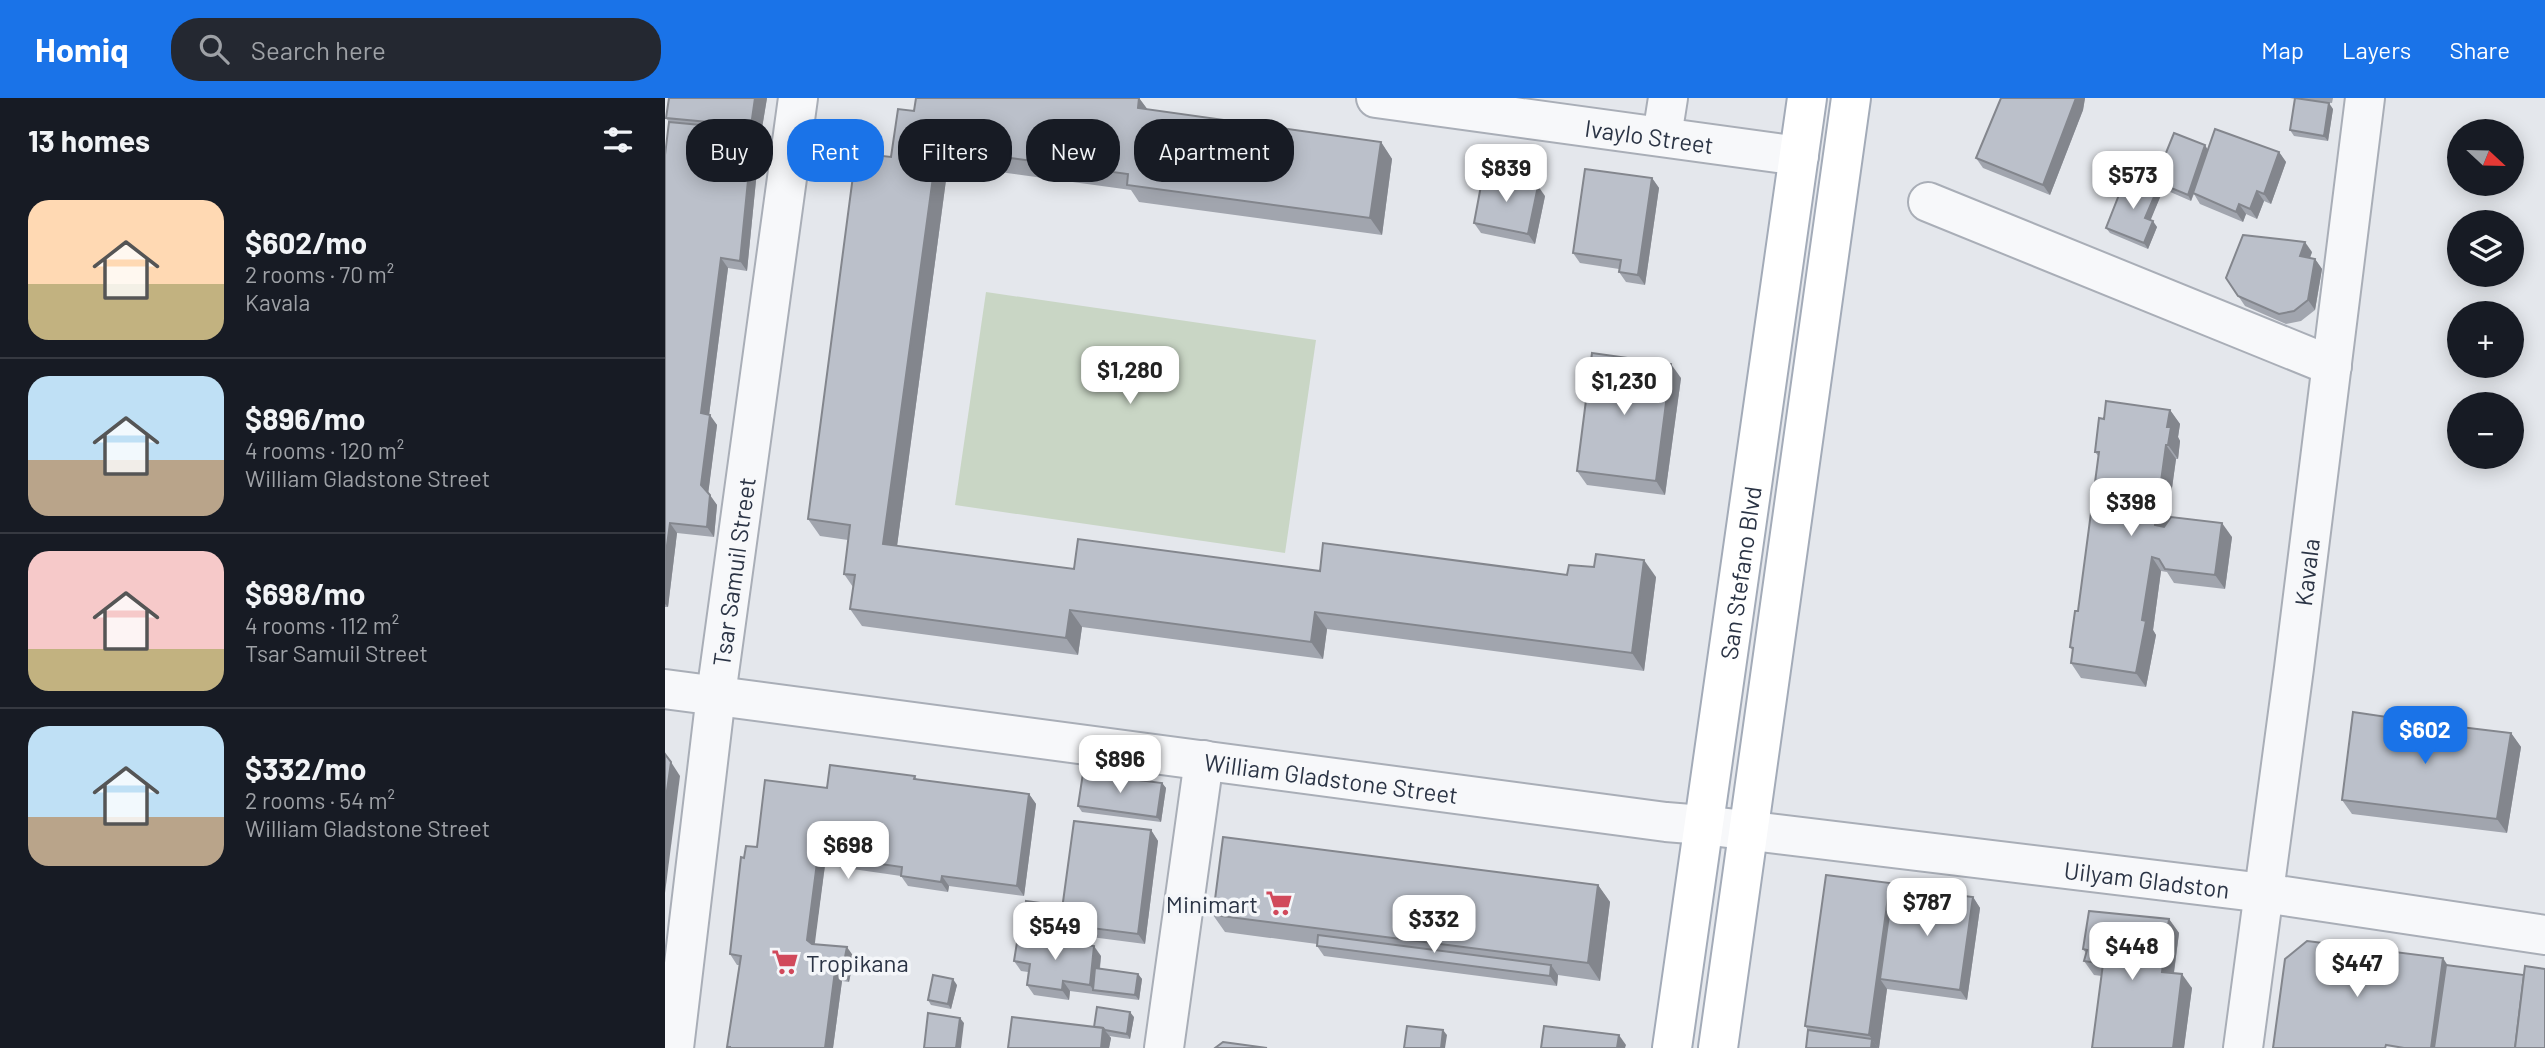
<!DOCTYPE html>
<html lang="en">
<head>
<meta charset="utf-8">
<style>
  body { margin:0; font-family:Barlow,sans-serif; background:#242831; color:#f1f3f6; height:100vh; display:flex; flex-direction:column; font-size:26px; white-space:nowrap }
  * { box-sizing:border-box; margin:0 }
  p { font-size:23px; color:#9ea1a6 }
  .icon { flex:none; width:38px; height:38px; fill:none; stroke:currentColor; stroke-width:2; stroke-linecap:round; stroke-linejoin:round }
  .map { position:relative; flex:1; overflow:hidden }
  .side { display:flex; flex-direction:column; background:#171b24; width:665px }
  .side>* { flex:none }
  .top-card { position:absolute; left:21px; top:21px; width:665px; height:63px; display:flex; gap:14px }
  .needle { width:46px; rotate:112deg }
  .controls { position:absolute; left:1782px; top:21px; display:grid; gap:14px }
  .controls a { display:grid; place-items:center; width:77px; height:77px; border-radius:50%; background:#171b24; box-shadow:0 4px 18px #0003; font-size:35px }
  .price { position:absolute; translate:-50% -60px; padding:0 16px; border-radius:14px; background:#fff; color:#222; font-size:23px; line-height:46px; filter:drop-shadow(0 2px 4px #0008) }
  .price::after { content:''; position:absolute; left:50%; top:42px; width:21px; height:16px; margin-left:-10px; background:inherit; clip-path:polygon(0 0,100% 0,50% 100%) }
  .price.active { background:#1a73e8; color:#fff }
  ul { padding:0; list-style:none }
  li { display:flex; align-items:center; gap:21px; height:175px; padding:0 28px }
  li+li { border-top:2px solid #363941 }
  li span { display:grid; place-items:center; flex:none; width:196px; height:140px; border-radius:21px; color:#555 }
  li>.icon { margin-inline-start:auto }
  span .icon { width:84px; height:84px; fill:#fffc; stroke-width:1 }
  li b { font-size:30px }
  h2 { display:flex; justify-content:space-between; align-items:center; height:84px; padding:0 28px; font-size:30px }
  .pill { padding:0 24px; border-radius:28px; background:#171b24; box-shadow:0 4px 18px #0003; font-size:24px; line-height:63px }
  .pill.active { background:#1a73e8; color:#fff }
  header { display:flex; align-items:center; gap:42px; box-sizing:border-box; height:98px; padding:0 35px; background:#1a73e8; color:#fff }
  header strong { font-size:33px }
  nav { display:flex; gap:38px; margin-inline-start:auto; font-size:24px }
  .search { width:490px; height:63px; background:#242831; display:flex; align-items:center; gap:18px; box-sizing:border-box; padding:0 24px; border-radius:28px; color:#9ea1a6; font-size:26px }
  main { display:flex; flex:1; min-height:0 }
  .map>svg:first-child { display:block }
  .green { fill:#c9d6c5 }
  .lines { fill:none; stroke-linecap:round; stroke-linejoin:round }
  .minor-casing { stroke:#a9aeb7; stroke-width:42 }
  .major-casing { stroke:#a3abb8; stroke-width:42 }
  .minor { stroke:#f7f8fa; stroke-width:38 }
  .major { stroke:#fff; stroke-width:38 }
  .wall { fill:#a1a5ae }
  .shaded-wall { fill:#83868d }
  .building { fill:#bbc0ca; stroke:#83868d; stroke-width:2 }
  .labels { text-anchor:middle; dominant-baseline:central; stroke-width:7; stroke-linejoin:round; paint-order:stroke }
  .street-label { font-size:24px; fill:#2b3445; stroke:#f4f6f9 }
  .poi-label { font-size:24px; fill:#2b3445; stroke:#f4f6f9; text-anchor:end }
</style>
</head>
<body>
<header>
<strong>Homiq</strong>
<div class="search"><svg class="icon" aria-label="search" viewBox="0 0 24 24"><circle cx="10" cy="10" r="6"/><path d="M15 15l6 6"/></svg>Search here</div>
<nav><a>Map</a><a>Layers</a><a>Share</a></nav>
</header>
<main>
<section class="side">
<h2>13 homes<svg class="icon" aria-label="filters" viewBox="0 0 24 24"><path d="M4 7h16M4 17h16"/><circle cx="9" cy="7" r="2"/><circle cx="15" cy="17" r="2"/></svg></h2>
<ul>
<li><span style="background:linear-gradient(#ffd9b3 60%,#c2b280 0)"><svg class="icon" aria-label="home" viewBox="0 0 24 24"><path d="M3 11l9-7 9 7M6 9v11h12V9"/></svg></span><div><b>$602/mo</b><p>2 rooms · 70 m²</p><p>Kavala</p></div></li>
<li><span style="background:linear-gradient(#bfe0f5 60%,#b9a48a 0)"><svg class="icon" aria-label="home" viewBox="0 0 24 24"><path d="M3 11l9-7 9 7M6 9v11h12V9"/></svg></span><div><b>$896/mo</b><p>4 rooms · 120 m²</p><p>William Gladstone Street</p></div></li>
<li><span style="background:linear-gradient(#f6c9c9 70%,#c2b280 0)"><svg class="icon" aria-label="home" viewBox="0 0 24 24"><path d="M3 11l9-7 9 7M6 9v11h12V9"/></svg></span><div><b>$698/mo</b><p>4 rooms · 112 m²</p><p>Tsar Samuil Street</p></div></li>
<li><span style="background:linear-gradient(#bfe0f5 65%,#b9a48a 0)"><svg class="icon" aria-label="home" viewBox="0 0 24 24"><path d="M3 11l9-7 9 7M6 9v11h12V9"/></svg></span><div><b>$332/mo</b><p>2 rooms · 54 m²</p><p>William Gladstone Street</p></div></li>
</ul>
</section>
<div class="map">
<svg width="1880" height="950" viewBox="0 0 1880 950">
  <rect width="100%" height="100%" fill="#e4e7ec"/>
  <path class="green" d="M321,194L651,242L620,455L290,407Z"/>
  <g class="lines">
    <g class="minor-casing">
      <g id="minor">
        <path id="s1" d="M711,0L1134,58"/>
        <path d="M997,38L1003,0"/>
        <path d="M1263,104L1667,268"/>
        <path id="s2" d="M0,591L1001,724L1038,727L1599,795L1880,837"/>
        <path id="s3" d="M9,950L51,597L133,0"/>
        <path d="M499,950L539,662"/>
        <path id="s4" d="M1578,950L1629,570L1700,0"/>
      </g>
    </g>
    <g class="major-casing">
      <g id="major">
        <path id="s5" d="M1007,950L1142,0"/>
        <path d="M1053,950L1186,0"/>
      </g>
    </g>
    <use href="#minor" class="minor"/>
    <use href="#major" class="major"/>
  </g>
  <g class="wall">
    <path d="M102,0L95,42L82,173L63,170L44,317L52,327L43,395L52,407L49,439L12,435L3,509H0V57L4,24L1,20Z"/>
    <path d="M251,0H474L482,11L716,44L727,61L717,137L474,104L466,92L283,67L232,448L409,471L655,473L991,479L979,573L662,531L658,561L417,529L413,557L197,528L185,511L188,489L179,476L183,442L155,438L143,421L226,59L249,13Z"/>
    <path d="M1336,0H1420L1418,12L1385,97L1318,70L1311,60Z"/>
    <path d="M1625,0H1668L1667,5L1647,3L1668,11L1663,43L1629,38L1625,32L1630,1Z"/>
    <path d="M1543,52L1614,54L1621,64L1606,106L1599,103L1592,121L1581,116L1578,124L1535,106L1529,96L1526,103L1503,93L1499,87Z"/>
    <path d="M987,80L994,90L980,187L961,184L954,174V171L915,165L908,155Z"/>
    <path d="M1492,92L1496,97L1485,122L1492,129L1483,151L1445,135L1441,130Z"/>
    <path d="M880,98L870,146L816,135L809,125Z"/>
    <path d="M1647,154L1645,160L1650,161L1657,171L1650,212L1636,223L1621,226L1580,208L1561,180Z"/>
    <path d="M1016,280L1000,397L922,387L912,373Z"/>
    <path d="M1505,312L1515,326L1513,339L1515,343L1513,361H1511L1502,425L1567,439L1560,491L1509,485L1502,474L1496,473L1488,532L1491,537L1481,589L1416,580L1406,565L1408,553L1405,549L1413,513L1434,359L1430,354L1439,321Z"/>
    <path d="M1779,623L1782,627L1846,635L1856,649L1842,735L1687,716L1677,702Z"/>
    <path d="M250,678L252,682L364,696L371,706L359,798L284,788L283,794L243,788L236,778L160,767L149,846L189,859L184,884L177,883L168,950H63L62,949L75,867H72L65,856L79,760L162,690Z"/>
    <path d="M497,685L501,690L496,724L417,714L413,708Z"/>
    <path d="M486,732L493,743L480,846L403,836L402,844L436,858L435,871L473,876L477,881L474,902L405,893L404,902L369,897L362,887L363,874L356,873L349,863L357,838L398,808Z"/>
    <path d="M1225,785L1228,789L1308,799L1315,810L1302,902L1222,891L1214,950H1141L1143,932L1140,928Z"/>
    <path d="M933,787L945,804L935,883L893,877L892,888L659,858L652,848V846L560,834L548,817Z"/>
    <path d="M1504,821L1514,835L1509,875L1527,890L1519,950H1427L1437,878L1429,877L1419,863L1421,855L1418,851Z"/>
    <path d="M292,887L286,911L266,907L263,902Z"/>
    <path d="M469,919L465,941L444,938L446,940L444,950H343Z"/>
  </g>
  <g class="shaded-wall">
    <path d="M90,0H102L95,42L82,173L75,163L88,32L86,28Z"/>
    <path d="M474,0L486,16L473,10Z"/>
    <path d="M1411,0H1420L1418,12L1385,97L1378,87Z"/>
    <path d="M1664,5L1668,11L1663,43L1659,38Z"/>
    <path d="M716,44L727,61L717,137L705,120Z"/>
    <path d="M1540,47L1543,52L1526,103L1523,97Z"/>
    <path d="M272,50L283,67L230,463L218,446Z"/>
    <path d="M1614,54L1621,64L1606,106L1599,96Z"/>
    <path d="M987,80L994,90L980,187L973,177Z"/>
    <path d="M873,88L880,98L870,146L863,136Z"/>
    <path d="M1492,92L1496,97L1484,126L1480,120Z"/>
    <path d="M1592,93L1599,103L1592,121L1585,111Z"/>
    <path d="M1574,106L1581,116L1578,124L1571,114Z"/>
    <path d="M1488,123L1492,129L1483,151L1479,145Z"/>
    <path d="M1640,144L1647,154L1642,168L1635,158Z"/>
    <path d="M56,160L63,170L43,325L36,315Z"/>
    <path d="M1650,161L1657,171L1650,212L1643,202Z"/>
    <path d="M1006,266L1016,280L1000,397L991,383Z"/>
    <path d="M1505,312L1515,326L1513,339L1515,343L1513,361L1503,347L1502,329Z"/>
    <path d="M45,317L52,327L43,397L36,387Z"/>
    <path d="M1501,347L1511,361L1500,441L1490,427Z"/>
    <path d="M45,397L52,407L49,439L42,429Z"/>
    <path d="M5,425L12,435L3,509L0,506V462Z"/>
    <path d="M1557,425L1567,439L1560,491L1550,477Z"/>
    <path d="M1487,459L1496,473L1488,532L1491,537L1481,589L1471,575L1477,522Z"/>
    <path d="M979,462L991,479L979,573L967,555Z"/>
    <path d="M405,512L417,529L413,557L401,540Z"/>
    <path d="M650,514L662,531L658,561L646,544Z"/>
    <path d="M1846,635L1856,649L1842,735L1832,721Z"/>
    <path d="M6,664L15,678L0,795V707Z"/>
    <path d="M497,685L501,690L496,724L492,719Z"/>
    <path d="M364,696L371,706L359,798L352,788Z"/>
    <path d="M486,732L493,743L480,846L473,836Z"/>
    <path d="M153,757L160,767L149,852L142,842Z"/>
    <path d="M277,778L284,788L283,794L276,784Z"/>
    <path d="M1225,785L1235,799L1215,881L1222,891L1214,950H1213L1204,937Z"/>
    <path d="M933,787L945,804L935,883L923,865Z"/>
    <path d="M1308,799L1315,810L1302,902L1295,892Z"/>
    <path d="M1504,821L1514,835L1507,888L1497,874Z"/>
    <path d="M399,831L402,836L400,853L397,847Z"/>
    <path d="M429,848L436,858L432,892H428L425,887Z"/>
    <path d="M182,849L189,859L184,884L177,874Z"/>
    <path d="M1778,860L1787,874L1778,950H1766Z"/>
    <path d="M886,867L893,877L892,888L885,878Z"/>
    <path d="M170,873L177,883L168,950H160Z"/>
    <path d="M473,876L477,881L474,902L470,897Z"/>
    <path d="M1517,876L1527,890L1519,950H1508Z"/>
    <path d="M288,881L292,887L286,911L283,906Z"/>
    <path d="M398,883L405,893L404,902L397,892Z"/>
    <path d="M465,914L469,919L465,941L462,936Z"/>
    <path d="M295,920L299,925L296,950H291Z"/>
    <path d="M438,930L446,940L444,950H436Z"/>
    <path d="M778,932L782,937L780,950H776Z"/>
    <path d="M954,937L961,947L960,950H952Z"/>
    <path d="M1207,941L1213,950H1206Z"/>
  </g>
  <g class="building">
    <path d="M4,0H90L86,28L1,20Z"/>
    <path d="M251,0H474L473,10L716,44L705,120L462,87L463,76L272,50L218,446L409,471L413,441L655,473L658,445L902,477L904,467L929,469L931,456L979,462L967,555L650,514L646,544L405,512L401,540L185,511L190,477L179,476L185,427L143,421L191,55L226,59L233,11L249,13Z"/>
    <path d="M1336,0H1411L1378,87L1311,60Z"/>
    <path d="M1630,0L1664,5L1659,38L1625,32Z"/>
    <path d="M4,24L88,32L75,163L56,160L36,315L45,317L36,387L45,397L42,429L5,425L0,462V57Z"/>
    <path d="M1550,31L1614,54L1599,96L1592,93L1585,111L1574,106L1571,114L1528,95Z"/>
    <path d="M1509,35L1540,47L1523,97L1499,87L1494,72Z"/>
    <path d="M920,71L987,80L973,177L954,174L956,162L908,155Z"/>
    <path d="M818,77L873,88L863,136L809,125Z"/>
    <path d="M1461,79L1492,92L1480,120L1488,123L1479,145L1441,130Z"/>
    <path d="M1578,137L1640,144L1635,158L1650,161L1643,202L1629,213L1614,216L1573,198L1561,180Z"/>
    <path d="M927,255L1006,266L991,383L912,373Z"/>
    <path d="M1441,303L1505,312L1502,329H1506L1503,347H1501L1490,427L1499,429L1506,419L1557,425L1550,477L1500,471L1494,461L1487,459L1477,522L1481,523L1471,575L1406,565L1408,550L1405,549L1410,513H1413L1434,354H1430L1434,320L1439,321Z"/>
    <path d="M1688,614L1735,621L1736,618L1779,623V627L1846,635L1832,721L1677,702Z"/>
    <path d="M0,656L6,664L0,707Z"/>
    <path d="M165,667L250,678L249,681L364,696L352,788L277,778L276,784L236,778L237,769L153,757L142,842L147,846L182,849L177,874L170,873L160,950H65V949H62L76,858L65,856L76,759L79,760L81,748L92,749L100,682L162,690Z"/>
    <path d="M418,675L497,685L492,719L413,708Z"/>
    <path d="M409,723L486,732L473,836L395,826Z"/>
    <path d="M558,739L933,787L923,865L548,817Z"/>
    <path d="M1161,777L1225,785L1204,937L1140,928Z"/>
    <path d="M1228,789L1308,799L1295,892L1215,881Z"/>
    <path d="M361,803L398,808L395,826L399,831L397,843L357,838Z"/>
    <path d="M1424,813L1504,821L1497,874L1517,876L1508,950H1427L1438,866L1419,863L1422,852L1418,851Z"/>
    <path d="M653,837L886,867L885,878L652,848Z"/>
    <path d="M353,838L429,848L425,887L398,883L397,892L362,887L365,866L349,863Z"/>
    <path d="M1642,843L1778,860L1766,950H1739L1721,947L1720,950H1608L1620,861Z"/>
    <path d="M1781,867L1859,877L1850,950H1769Z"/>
    <path d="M1860,868L1880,871V950H1850Z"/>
    <path d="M430,870L473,876L470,897L428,892Z"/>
    <path d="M268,877L288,881L283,906L263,902Z"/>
    <path d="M432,909L465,914L462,936L440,932L438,930L429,929Z"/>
    <path d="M263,915L295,920L291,950H259Z"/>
    <path d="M347,919L438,930L436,950H343Z"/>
    <path d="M742,928L778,932L776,950H739Z"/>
    <path d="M879,928L954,937L952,950H876Z"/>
    <path d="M1143,932L1207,941L1206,950H1141Z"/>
    <path d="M558,944L602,950H550Z"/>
  </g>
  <defs>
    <g id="supermarket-bare" transform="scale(2.1)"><path d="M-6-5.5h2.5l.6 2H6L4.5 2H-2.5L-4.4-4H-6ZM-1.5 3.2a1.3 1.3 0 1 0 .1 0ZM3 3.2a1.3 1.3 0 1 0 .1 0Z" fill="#d1495b" stroke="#f4f6f9" stroke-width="2.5" paint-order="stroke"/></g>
  </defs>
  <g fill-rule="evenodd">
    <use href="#supermarket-bare" x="614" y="805"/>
    <use href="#supermarket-bare" x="120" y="864"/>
  </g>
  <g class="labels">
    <g class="street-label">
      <text stroke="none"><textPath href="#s1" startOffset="276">Ivaylo Street</textPath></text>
      <text stroke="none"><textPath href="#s3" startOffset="480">Tsar Samuil Street</textPath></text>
      <text stroke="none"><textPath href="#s5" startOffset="480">San Stefano Blvd</textPath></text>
      <text stroke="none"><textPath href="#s4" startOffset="480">Kavala</textPath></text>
      <text stroke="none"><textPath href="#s2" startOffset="672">William Gladstone Street</textPath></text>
      <text stroke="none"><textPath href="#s2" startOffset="1494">Uilyam Gladston</textPath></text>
    </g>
    <g class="poi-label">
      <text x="593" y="805">Minimart</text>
      <text x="141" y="864" text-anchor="start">Tropikana</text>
    </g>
  </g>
</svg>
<div class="controls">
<a><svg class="needle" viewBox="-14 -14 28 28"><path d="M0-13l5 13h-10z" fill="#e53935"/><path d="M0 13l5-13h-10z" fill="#9ea1a6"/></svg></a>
<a><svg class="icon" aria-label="layers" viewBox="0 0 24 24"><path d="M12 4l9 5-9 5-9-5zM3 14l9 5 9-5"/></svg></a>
<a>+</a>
<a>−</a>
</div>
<b class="price" style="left:841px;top:106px">$839</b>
<b class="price" style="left:1468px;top:113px">$573</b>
<b class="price" style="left:465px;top:308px">$1,280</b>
<b class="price" style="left:959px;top:319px">$1,230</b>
<b class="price" style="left:1466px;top:440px">$398</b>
<b class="price active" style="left:1760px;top:668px">$602</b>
<b class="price" style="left:455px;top:697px">$896</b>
<b class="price" style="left:183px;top:783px">$698</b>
<b class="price" style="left:1262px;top:840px">$787</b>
<b class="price" style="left:769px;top:857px">$332</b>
<b class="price" style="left:390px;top:864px">$549</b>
<b class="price" style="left:1467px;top:884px">$448</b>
<b class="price" style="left:1692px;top:901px">$447</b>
<div class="top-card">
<a class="pill">Buy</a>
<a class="pill active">Rent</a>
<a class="pill">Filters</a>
<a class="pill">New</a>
<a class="pill">Apartment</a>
</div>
</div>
</main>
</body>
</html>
